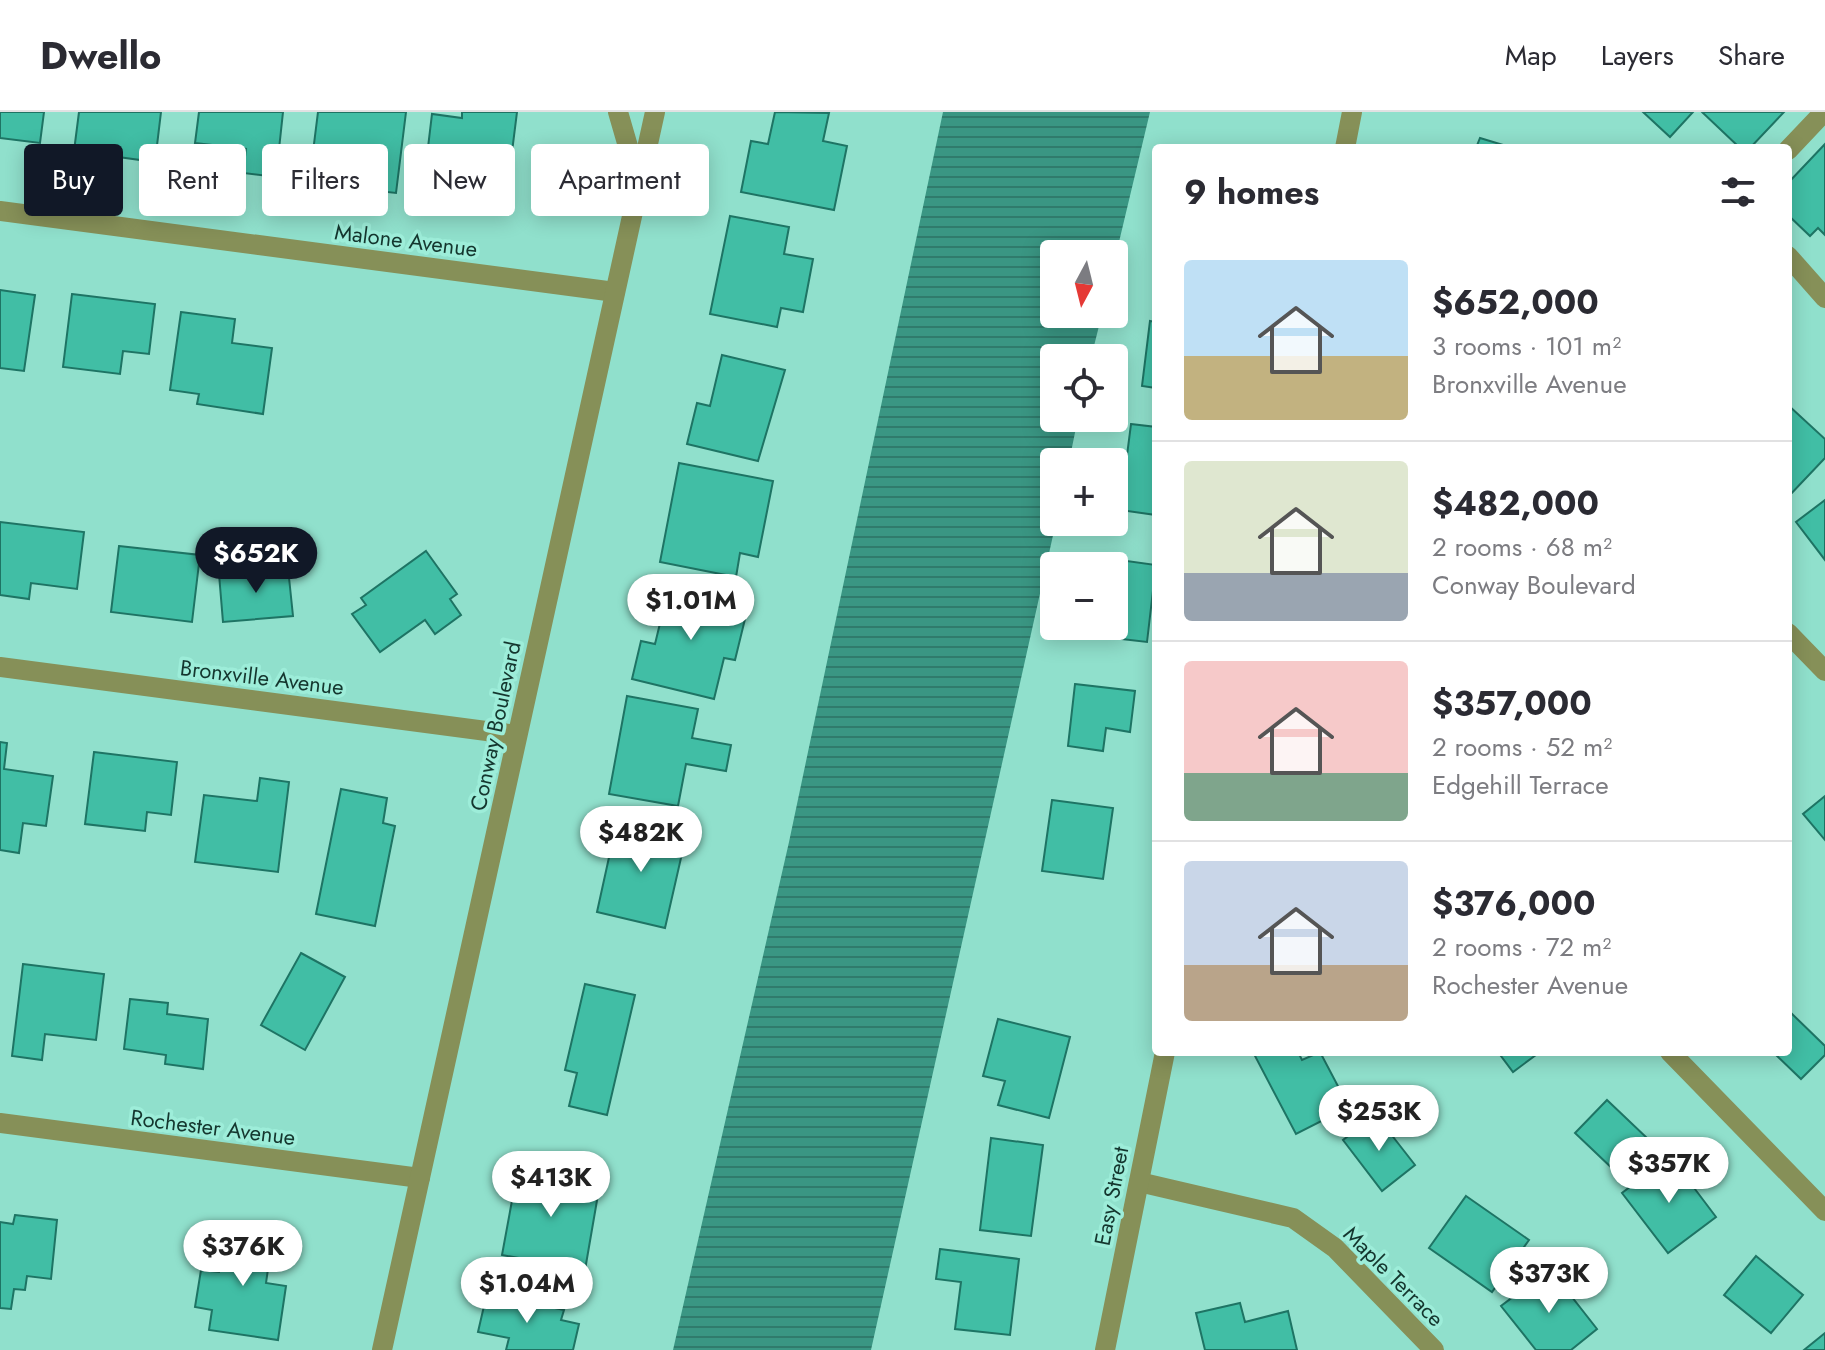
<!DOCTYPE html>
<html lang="en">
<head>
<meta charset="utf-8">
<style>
  body { margin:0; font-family:Jost,sans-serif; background:#f7f7f7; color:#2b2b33; height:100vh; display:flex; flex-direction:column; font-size:30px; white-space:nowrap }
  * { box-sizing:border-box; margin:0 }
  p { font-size:26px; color:#7c7c81 }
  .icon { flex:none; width:44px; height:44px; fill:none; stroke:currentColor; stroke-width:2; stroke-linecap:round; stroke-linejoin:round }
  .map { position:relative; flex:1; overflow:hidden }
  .drawer { position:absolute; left:1152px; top:32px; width:640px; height:912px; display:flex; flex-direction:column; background:#fff; border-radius:8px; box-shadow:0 4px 20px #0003 }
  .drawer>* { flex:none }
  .hud { position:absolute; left:24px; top:32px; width:760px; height:72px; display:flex; gap:16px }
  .needle { width:52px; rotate:187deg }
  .tools { position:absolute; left:1040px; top:128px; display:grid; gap:16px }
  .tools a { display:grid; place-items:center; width:88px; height:88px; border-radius:8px; background:#fff; box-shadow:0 4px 20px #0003; font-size:40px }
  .price { position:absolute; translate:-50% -68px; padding:0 18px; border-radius:28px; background:#fff; color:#222; font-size:26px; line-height:52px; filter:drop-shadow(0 2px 4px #0008) }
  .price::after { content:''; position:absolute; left:50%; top:48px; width:24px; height:18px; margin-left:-12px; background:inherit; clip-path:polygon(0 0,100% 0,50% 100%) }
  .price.active { background:#111827; color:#fff }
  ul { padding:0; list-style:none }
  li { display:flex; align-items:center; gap:24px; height:200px; padding:0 32px }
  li+li { border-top:2px solid #e1e1e2 }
  li span { display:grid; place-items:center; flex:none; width:224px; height:160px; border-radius:8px; color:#555 }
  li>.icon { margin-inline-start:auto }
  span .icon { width:96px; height:96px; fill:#fffc; stroke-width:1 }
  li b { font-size:34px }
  h2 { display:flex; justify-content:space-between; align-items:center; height:96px; padding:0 32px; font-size:34px }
  .pill { padding:0 28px; border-radius:8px; background:#fff; box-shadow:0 4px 20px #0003; font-size:28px; line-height:72px }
  .pill.active { background:#111827; color:#fff }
  header { display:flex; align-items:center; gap:48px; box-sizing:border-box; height:112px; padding:0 40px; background:#fff; border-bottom:2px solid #e1e1e2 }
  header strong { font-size:38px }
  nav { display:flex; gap:44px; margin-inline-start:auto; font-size:28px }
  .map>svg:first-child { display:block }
  .water { fill:url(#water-rules) }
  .building { fill:#41bea5; stroke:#1e7464; stroke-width:2 }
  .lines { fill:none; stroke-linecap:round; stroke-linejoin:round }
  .minor { stroke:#869058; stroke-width:20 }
  .labels { text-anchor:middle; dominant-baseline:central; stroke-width:7; stroke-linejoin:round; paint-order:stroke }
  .street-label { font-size:22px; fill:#14362e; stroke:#9dedd9 }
</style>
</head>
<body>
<header>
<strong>Dwello</strong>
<nav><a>Map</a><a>Layers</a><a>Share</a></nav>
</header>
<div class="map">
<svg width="1825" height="1238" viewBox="0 0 1825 1238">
  <defs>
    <pattern id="water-rules" width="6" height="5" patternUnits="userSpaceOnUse" patternTransform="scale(2)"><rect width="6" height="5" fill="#3a9683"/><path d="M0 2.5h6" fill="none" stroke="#307b6c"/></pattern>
  </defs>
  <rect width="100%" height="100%" fill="#90e0cc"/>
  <path class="water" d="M943,0H1150L1114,151V142H1054V202H1102L1091,246H1054V306H1078L1069,350H1054L1056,410L871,1238H673L789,730Z"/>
  <g class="building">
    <path d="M0,0H44L40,31L0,26Z"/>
    <path d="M79,0H161L155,50L74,39Z"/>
    <path d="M199,0H283L276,65L243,61L246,37L195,31Z"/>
    <path d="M318,0H406L396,81L342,75L345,52L312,48Z"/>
    <path d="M462,0H517L505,96L422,86L432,2L462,6Z"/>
    <path d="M775,0L829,1L823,29L847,34L834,98L741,80L751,29L768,32Z"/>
    <path d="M1643,0H1693L1670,25Z"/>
    <path d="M1702,0H1784L1750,36H1740Z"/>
    <path d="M1480,26L1513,36H1476Z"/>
    <path d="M1825,32V123L1818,116L1810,124L1788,103V71Z"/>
    <path d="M730,104L789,115L784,142L813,147L803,200L781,196L777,215L710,202Z"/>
    <path d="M0,178L35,183L24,259L0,256Z"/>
    <path d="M72,182L155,192L149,242L123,239L120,262L63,255Z"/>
    <path d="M181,200L235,207L232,231L272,236L263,302L197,292L199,282L170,278Z"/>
    <path d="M1150,209L1156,210V276L1142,274Z"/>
    <path d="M722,243L785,258L758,349L687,332L697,291L710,294Z"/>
    <path d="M1788,293L1825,327V346L1788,385Z"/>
    <path d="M1131,312L1156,315V403L1120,398Z"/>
    <path d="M679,351L773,369L758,445L740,441L736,465L660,450Z"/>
    <path d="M1825,388V448L1796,410Z"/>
    <path d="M0,410L84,420L77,477L31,471L29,487L0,483Z"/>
    <path d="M119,434L200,443L192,510L111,500Z"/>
    <path d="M426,439L457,482L450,487L461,503L435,522L425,508L380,540L352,502L366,493L361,486Z"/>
    <path d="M1105,446L1156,453L1147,530L1096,524L1097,514H1114V454H1104Z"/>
    <path d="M288,456L293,504L223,510L219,462Z"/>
    <path d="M670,470L737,486L733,504L745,507L735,548L724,546L714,587L632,567L641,529L655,532Z"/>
    <path d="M1075,572L1135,579L1130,620L1106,616L1103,639L1068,634Z"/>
    <path d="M627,584L698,597L692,626L731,633L726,659L686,652L678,694L609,682Z"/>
    <path d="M0,630L7,631L4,657L53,664L46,714L23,711L19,741L0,738Z"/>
    <path d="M94,640L177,650L171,703L147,700L145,719L85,712Z"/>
    <path d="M260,666L289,670L278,760L195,750L204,683L257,689Z"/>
    <path d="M341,677L387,686L383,711L395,714L375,814L316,802Z"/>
    <path d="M1825,684V728L1803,702Z"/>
    <path d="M1052,688L1113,696L1103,767L1042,759Z"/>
    <path d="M617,709L686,724L665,816L597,800Z"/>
    <path d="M301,841L345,865L305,938L261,913Z"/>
    <path d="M23,852L104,862L96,928L45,922L42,948L12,944Z"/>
    <path d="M585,872L635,883L607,1003L569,994L577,961L565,958Z"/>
    <path d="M130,887L168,891L167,902L208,907L203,957L165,952L166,943L124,937Z"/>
    <path d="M1788,898L1825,934V943L1801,967L1773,940H1788Z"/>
    <path d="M998,907L1070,925L1049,1006L998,993L1005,969L983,964Z"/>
    <path d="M1262,940H1298L1302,948L1320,940L1349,995L1296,1022L1255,944Z"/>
    <path d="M1498,940H1540L1513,960Z"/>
    <path d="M1607,988L1647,1026L1615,1059L1575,1021Z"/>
    <path d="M1376,1003L1415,1053L1382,1079L1343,1028Z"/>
    <path d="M991,1026L1043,1033L1031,1124L980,1118Z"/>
    <path d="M1670,1044L1716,1105L1668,1141L1622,1081Z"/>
    <path d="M518,1056L600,1071L585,1158L502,1143Z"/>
    <path d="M1466,1084L1529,1128L1492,1180L1429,1136Z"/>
    <path d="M15,1103L57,1108L51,1167L27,1164L25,1178L14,1177L11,1197L0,1196V1110L13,1112Z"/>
    <path d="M225,1115L273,1122L266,1171L286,1174L278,1228L209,1218L212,1198L195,1195L201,1158L219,1160Z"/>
    <path d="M940,1137L1019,1147L1010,1223L955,1217L961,1170L936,1167Z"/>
    <path d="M1756,1144L1803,1183L1771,1221L1724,1183Z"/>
    <path d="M1550,1157L1597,1217L1571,1238H1536L1501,1194Z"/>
    <path d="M487,1181L564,1198L561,1208L579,1212L573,1238H506L509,1226L478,1220Z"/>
    <path d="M1240,1191L1245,1210L1288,1199L1297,1238H1205L1196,1201Z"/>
    <path d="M1825,1221V1238H1804Z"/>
  </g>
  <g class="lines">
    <g class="minor">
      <path d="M618,0L638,69"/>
      <path d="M1345,36L1352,0"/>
      <path d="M1788,38L1824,0"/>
      <path d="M0,99L615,180"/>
      <path d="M1788,144L1825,186"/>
      <path d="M1788,521L1825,559"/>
      <path d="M0,555L517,623"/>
      <path d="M1670,940L1825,1099"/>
      <path d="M0,1011L420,1066"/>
      <path d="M1139,1070L1293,1106L1335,1136L1434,1238"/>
      <path d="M382,1238L655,0"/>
      <path d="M1105,1238L1165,940"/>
    </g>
  </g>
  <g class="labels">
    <g class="street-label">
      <text transform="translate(406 128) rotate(7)">Malone Avenue</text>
      <text transform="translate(262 565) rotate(7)">Bronxville Avenue</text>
      <text transform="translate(495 614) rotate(-78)">Conway Boulevard</text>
      <text transform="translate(213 1015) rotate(7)">Rochester Avenue</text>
      <text transform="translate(1111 1084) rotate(-79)">Easy Street</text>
      <text transform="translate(1394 1164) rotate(45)">Maple Terrace</text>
    </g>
  </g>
</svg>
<div class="tools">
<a><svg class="needle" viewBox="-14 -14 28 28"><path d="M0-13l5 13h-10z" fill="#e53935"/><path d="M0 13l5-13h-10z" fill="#7c7c81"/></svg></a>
<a><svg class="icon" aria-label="locate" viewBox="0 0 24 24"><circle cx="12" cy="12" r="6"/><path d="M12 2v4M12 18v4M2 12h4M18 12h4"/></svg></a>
<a>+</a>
<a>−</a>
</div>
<b class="price active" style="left:256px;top:483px">$652K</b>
<b class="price" style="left:691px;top:530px">$1.01M</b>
<b class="price" style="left:641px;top:762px">$482K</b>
<b class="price" style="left:1379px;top:1041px">$253K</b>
<b class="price" style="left:1669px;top:1093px">$357K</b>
<b class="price" style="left:551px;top:1107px">$413K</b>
<b class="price" style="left:243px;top:1176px">$376K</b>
<b class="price" style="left:1549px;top:1203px">$373K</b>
<b class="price" style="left:527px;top:1213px">$1.04M</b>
<div class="hud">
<a class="pill active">Buy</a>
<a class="pill">Rent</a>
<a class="pill">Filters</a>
<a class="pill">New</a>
<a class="pill">Apartment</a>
</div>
<section class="drawer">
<h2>9 homes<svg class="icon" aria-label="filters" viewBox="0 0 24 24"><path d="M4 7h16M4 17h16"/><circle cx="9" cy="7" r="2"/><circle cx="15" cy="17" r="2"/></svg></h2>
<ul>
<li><span style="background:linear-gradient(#bfe0f5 60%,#c2b280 0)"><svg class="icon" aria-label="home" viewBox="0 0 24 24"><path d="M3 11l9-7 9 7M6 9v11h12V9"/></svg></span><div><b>$652,000</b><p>3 rooms · 101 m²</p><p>Bronxville Avenue</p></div></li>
<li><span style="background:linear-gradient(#dfe7d0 70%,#9aa5b1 0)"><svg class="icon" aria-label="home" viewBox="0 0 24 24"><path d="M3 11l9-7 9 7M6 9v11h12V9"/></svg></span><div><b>$482,000</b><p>2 rooms · 68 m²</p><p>Conway Boulevard</p></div></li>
<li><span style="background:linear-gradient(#f6c9c9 70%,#7fa58c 0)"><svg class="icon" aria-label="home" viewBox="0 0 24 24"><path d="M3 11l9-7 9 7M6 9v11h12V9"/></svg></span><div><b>$357,000</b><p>2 rooms · 52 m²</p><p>Edgehill Terrace</p></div></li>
<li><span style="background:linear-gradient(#c9d6e8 65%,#b9a48a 0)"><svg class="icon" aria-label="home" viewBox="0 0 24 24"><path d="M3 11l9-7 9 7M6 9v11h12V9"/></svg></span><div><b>$376,000</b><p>2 rooms · 72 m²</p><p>Rochester Avenue</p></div></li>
</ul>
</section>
</div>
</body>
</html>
